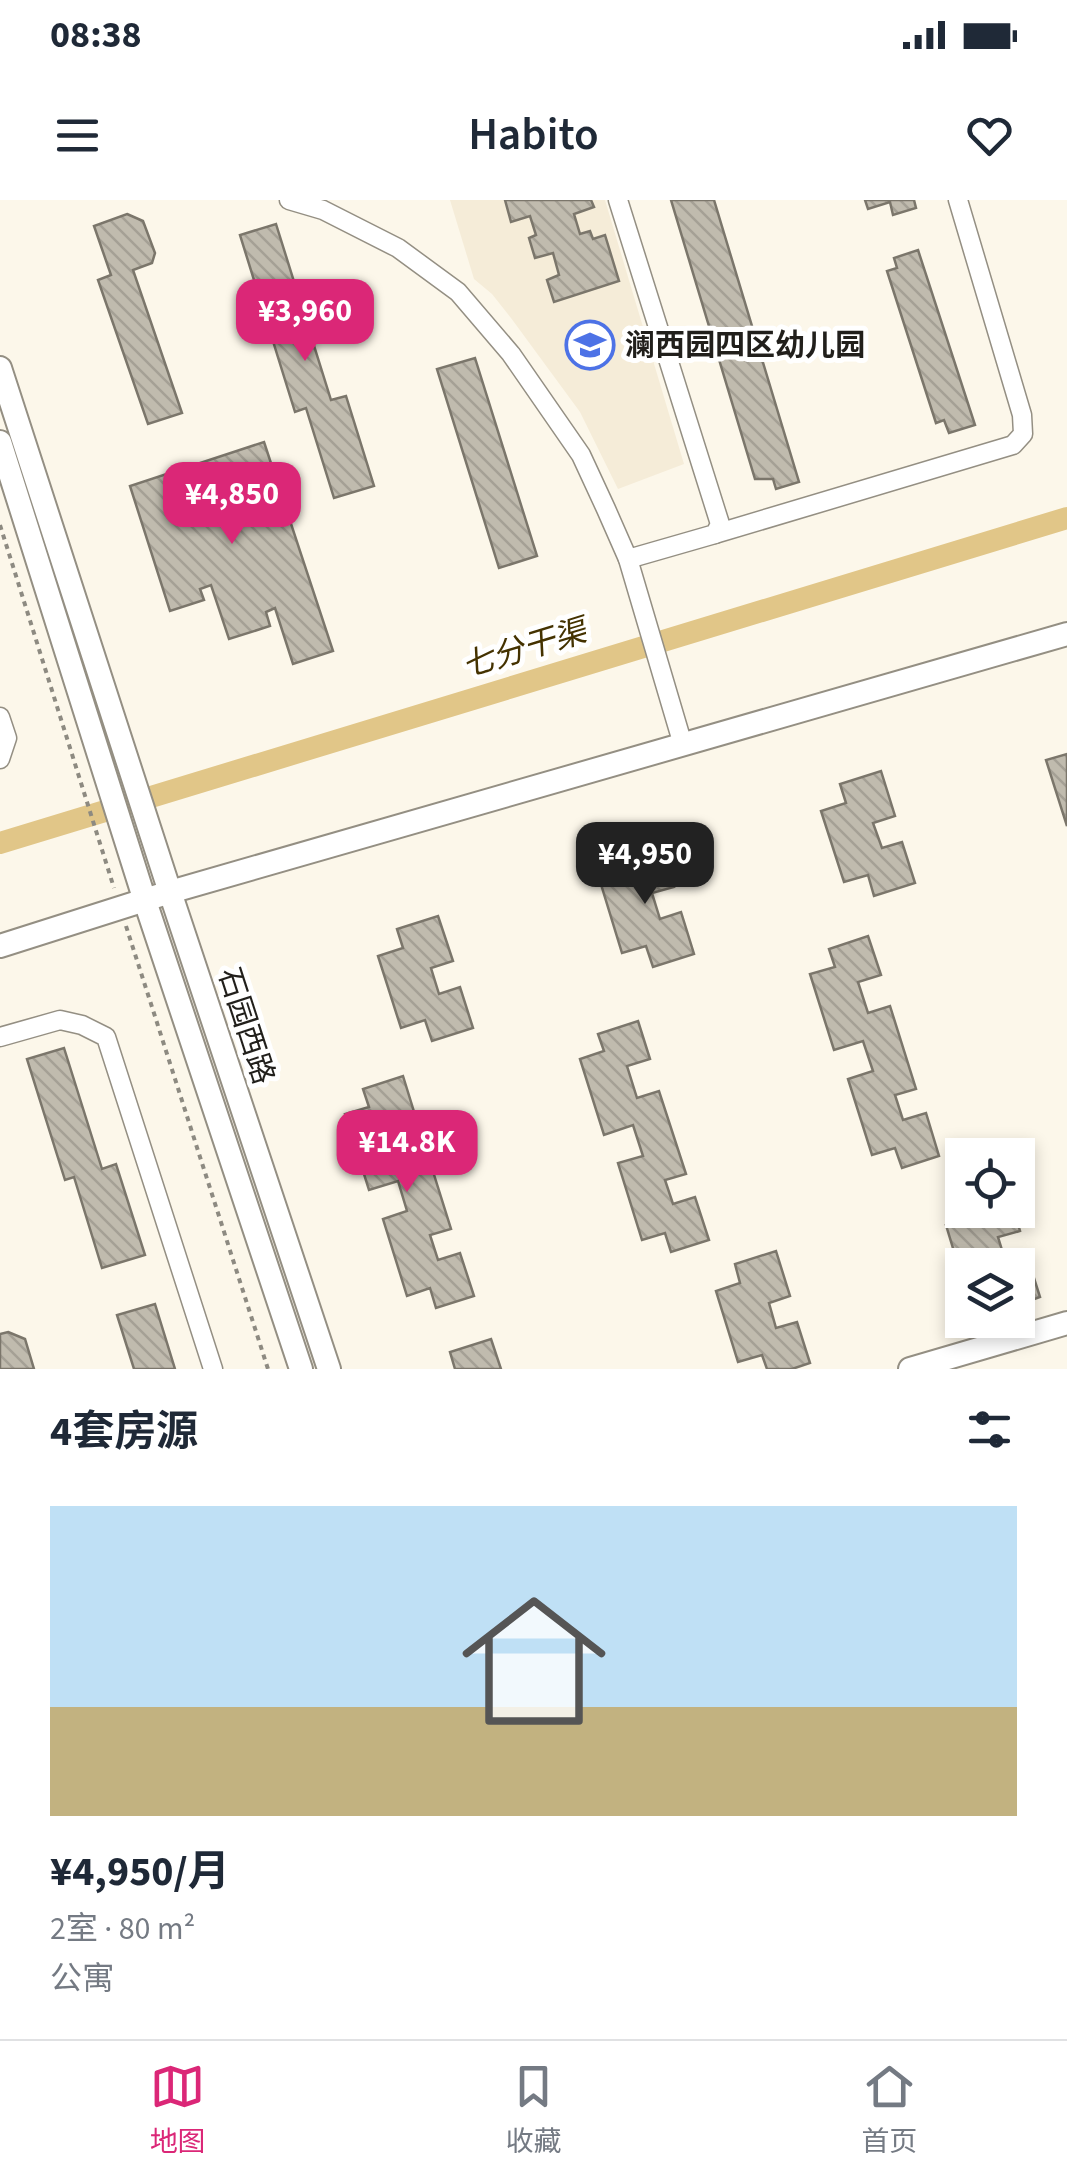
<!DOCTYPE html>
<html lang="zh">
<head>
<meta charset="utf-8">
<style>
  body { margin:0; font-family:"Source Sans 3","Noto Sans SC",sans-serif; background:#f2f2f3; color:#1f2937; height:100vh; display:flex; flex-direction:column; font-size:38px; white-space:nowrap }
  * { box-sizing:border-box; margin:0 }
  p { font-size:32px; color:#747a83 }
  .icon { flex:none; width:55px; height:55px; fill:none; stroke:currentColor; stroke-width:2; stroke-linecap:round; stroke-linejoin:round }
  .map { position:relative; height:1169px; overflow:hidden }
  .panel { display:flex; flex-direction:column; background:#fff; flex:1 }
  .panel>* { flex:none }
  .controls { position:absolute; left:945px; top:938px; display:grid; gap:20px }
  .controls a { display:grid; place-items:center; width:90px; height:90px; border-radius:0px; background:#fff; box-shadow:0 5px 15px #0003; font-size:50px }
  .price { position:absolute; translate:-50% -85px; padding:0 22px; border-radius:20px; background:#db2777; color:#fff; font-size:32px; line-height:65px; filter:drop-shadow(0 2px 5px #0008) }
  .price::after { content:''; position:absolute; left:50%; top:60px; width:30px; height:22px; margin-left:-15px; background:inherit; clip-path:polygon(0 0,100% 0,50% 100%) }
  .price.on { background:#222; color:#fff }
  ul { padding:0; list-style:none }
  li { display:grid; align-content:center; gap:20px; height:530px; padding:0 50px }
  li+li { border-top:2px solid #e0e1e3 }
  li span { display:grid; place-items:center; height:310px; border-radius:0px; color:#555 }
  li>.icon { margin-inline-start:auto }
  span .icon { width:180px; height:180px; fill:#fffc; stroke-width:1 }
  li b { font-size:42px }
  h2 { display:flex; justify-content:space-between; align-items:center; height:120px; padding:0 50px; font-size:42px }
  .status { display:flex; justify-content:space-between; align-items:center; height:70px; padding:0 50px; background:#fff; direction:ltr }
  .status svg { height:28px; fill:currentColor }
  header { display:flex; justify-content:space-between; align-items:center; height:130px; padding:0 50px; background:#fff; font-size:45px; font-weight:600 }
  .menu { display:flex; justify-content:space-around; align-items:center; height:140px; border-top:2px solid #e0e1e3; background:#fff; font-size:28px; color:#747a83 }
  .menu a { display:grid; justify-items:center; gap:5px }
  .menu .on { color:#db2777 }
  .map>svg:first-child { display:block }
  .built { fill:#f5ecd8 }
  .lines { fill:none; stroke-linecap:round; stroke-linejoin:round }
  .canal { stroke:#e1c688; stroke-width:22 }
  .building { fill:url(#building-back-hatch); stroke:#7b766b; stroke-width:2.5 }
  .minor-casing { stroke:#948f83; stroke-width:21 }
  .tertiary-casing { stroke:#948f83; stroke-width:26 }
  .path { stroke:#8d8a81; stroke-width:4; stroke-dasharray:5 5; stroke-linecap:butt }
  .minor { stroke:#fff; stroke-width:18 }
  .tertiary { stroke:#fff; stroke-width:22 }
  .labels { text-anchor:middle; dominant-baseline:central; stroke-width:10; stroke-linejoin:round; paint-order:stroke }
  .poi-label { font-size:30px; font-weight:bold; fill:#211f1b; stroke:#fff; text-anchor:start }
  .street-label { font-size:30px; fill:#211f1b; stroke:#fff }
  .water-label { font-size:32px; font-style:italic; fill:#443200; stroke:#fff }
</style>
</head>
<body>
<div class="status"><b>08:38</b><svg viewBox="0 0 49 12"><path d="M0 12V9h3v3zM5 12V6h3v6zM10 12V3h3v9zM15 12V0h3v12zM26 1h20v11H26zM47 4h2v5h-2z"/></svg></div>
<header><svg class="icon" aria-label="menu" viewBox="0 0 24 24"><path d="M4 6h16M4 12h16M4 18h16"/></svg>Habito<svg class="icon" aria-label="heart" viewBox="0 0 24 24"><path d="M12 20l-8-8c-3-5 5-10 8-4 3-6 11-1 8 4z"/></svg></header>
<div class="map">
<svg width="1067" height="1169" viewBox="0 0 1067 1169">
  <defs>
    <pattern id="building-back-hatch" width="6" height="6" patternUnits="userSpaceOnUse" patternTransform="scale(2.5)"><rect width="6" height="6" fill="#c0bbae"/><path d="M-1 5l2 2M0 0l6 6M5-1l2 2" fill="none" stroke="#a5a095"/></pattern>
  </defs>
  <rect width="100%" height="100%" fill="#fcf7ea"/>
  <path class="built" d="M450,0H605L684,264L618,289L580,212L511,118L492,94L474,79Z"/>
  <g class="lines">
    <path class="canal" d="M0,643L1067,318"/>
  </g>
  <g class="building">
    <path d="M505,0H591L594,7L574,14L580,34L590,31L593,39L605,35L619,81L554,102L547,80L559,75L553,53L535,58L529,38L536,35L530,16L511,22Z"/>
    <path d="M671,0H714L799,282L776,289L773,279H755Z"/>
    <path d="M865,0H914L916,8L893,15L890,2L868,9Z"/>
    <path d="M127,14L143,21L155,53L152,63L133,70L182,213L148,224L98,80L111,75L94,26Z"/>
    <path d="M276,24L331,200L346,196L374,286L334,298L306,208L295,212L240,35Z"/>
    <path d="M918,50L975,225L949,233L944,220L936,223L887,71L897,68L894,58Z"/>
    <path d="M475,158L537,356L499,368L437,169Z"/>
    <path d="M264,242L333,451L293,464L275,408L266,412L270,426L229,439L211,385L200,389L204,400L170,411L130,286Z"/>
    <path d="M1067,554V626L1046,560Z"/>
    <path d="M881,571L895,616L873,623L882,648L902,642L915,683L874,696L868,675L844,682L821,611L846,603L840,584Z"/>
    <path d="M660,641L674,687L652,693L660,719L681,712L694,754L653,767L646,746L622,753L600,681L625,673L618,655Z"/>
    <path d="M438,716L453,761L431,768L439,794L460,787L473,828L432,841L425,820L401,828L378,756L403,748L397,729Z"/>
    <path d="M868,736L881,775L858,782L868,813L890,806L916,889L895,895L903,920L926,913L939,956L902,968L895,948L872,955L848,879L873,871L863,841L834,850L810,774L835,767L829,749Z"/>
    <path d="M638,821L650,859L627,866L637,898L659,891L686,974L665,980L673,1004L695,997L709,1040L671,1052L665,1033L642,1040L618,963L643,956L633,925L604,935L580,859L604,851L598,834Z"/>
    <path d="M64,848L102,969L116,964L145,1055L102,1068L74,977L65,980L27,859Z"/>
    <path d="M403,876L415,915L392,922L402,953L425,946L451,1029L430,1035L438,1060L460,1053L474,1096L436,1108L430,1088L407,1096L383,1019L407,1011L398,981L369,990L345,914L369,907L363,889Z"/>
    <path d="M968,1010H1014L1020,1031L998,1037L1006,1063L1027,1056L1040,1097L1018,1105V1065H962V1078L946,1025L970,1017Z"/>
    <path d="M776,1051L790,1096L769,1103L776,1128L797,1122L810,1163L792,1169H767L762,1155L738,1162L716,1091L740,1083L735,1064Z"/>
    <path d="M155,1104L175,1169H134L117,1115Z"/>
    <path d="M8,1132L25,1139L34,1169H0V1134Z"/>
    <path d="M491,1139L501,1169H455L450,1152Z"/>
  </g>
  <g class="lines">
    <g class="minor-casing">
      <g id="minor">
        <path d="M289,0L323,10L398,48L458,92L511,154L581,255L606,309L628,359L683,545"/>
        <path d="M618,0L720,324L715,334L628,359"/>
        <path d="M715,334L1013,245L1023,234L1022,215L958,0"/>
        <path d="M0,517L7,538L0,559"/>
        <path d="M0,837L60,820L82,825L106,837L213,1169"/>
      </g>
    </g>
    <g class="tertiary-casing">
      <g id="tertiary">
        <path d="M0,168L170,692L329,1169"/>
        <path d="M0,242L145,701L301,1169"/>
        <path d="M0,746L170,692L1067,434"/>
        <path d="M910,1169L1067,1123"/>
      </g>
    </g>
    <g class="path">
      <path d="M0,325L114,688"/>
      <path d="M126,726L268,1169"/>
    </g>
    <use href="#minor" class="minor"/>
    <use href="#tertiary" class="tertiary"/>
  </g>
  <defs>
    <g id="school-ring" transform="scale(2.5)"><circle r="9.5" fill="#fff" stroke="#4d72e6" stroke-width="1.5"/><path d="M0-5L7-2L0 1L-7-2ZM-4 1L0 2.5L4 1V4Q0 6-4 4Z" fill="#4d72e6"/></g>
  </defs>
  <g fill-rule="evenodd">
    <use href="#school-ring" x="590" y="145"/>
  </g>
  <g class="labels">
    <g class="poi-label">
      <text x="625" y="145">澜西园四区幼儿园</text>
    </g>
    <g class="street-label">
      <text transform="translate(246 826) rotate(72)">石园西路</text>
    </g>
    <g class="water-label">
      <text transform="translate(524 449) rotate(-17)">七分干渠</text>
    </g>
  </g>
</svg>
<div class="controls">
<a><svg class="icon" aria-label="locate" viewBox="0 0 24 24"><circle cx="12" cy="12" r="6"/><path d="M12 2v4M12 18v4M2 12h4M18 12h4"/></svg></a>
<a><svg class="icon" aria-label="layers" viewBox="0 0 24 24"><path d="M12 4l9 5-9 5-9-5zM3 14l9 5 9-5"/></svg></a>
</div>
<b class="price" style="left:305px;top:164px">¥3,960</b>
<b class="price" style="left:232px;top:347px">¥4,850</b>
<b class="price on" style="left:645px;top:707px">¥4,950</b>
<b class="price" style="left:407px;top:995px">¥14.8K</b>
</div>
<section class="panel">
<h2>4套房源<svg class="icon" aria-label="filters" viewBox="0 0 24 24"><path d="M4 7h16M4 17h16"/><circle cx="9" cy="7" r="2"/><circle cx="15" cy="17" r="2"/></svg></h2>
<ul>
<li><span style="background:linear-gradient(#bfe0f5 65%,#c2b280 0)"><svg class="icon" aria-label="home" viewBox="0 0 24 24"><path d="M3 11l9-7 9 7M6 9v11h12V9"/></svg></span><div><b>¥4,950/月</b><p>2室 · 80 m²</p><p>公寓</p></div></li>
</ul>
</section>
<nav class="menu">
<a class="on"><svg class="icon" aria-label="map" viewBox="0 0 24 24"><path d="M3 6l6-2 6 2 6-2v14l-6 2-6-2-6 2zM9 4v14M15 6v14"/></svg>地图</a>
<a><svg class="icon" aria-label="saved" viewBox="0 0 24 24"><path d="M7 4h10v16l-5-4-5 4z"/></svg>收藏</a>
<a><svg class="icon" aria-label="home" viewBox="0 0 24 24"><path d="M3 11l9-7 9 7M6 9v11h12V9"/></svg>首页</a>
</nav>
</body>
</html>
